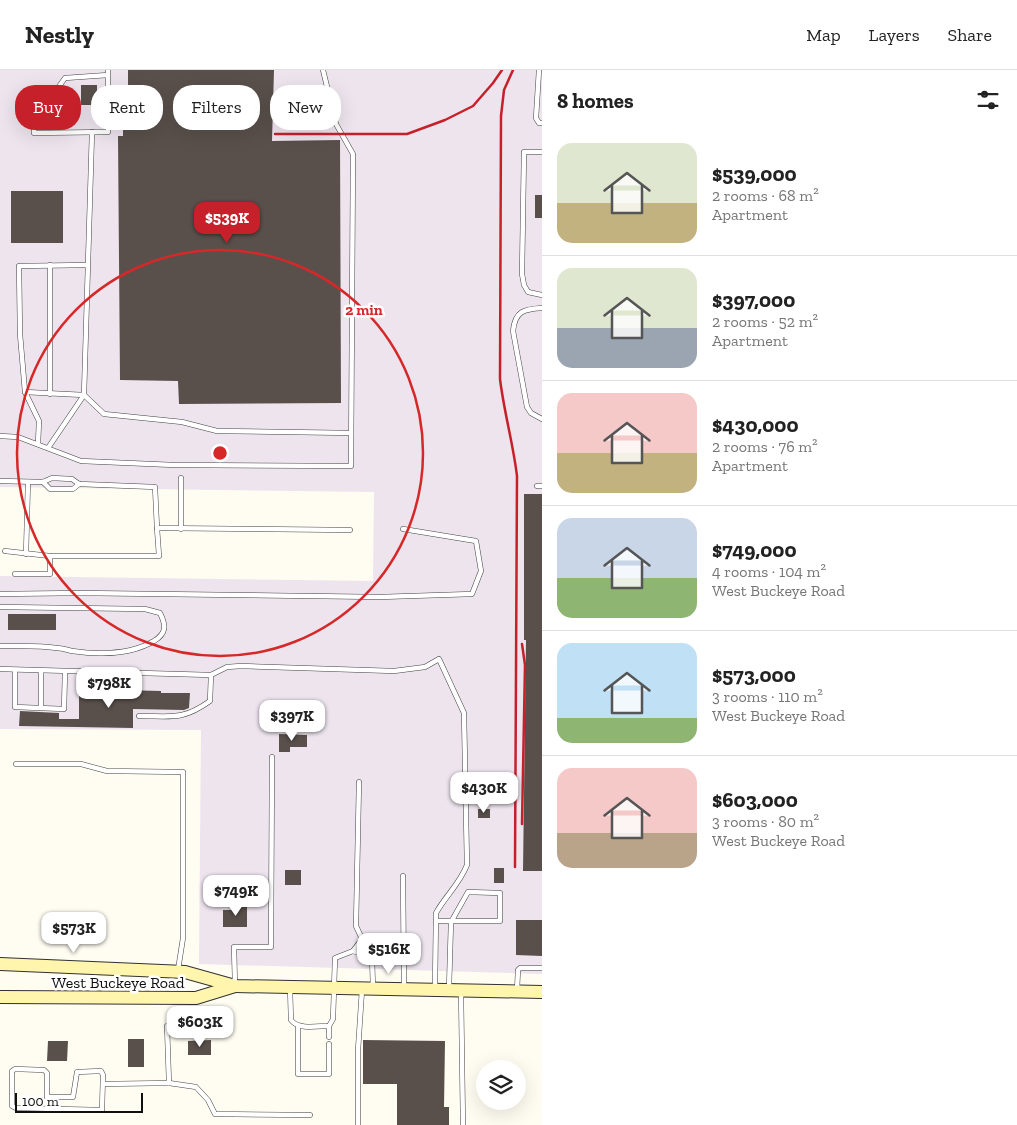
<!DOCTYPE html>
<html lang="en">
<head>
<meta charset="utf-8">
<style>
  body { margin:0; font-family:"Zilla Slab",serif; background:#f6f6f6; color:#222; height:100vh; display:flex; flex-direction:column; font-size:19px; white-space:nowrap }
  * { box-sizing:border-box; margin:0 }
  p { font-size:16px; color:#767676 }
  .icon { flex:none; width:28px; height:28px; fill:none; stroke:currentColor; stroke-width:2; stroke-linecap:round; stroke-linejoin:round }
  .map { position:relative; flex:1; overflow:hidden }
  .drawer { display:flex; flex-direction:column; background:#fff; width:475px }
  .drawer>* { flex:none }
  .guide { position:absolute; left:15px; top:15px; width:451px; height:45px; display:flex; gap:10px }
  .tools { position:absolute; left:476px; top:990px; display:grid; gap:10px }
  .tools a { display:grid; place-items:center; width:50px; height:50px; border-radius:50%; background:#fff; box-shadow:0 5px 20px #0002; font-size:25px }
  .scale { position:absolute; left:15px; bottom:12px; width:128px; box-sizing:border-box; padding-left:5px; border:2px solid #0f0f0f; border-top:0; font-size:14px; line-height:18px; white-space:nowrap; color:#0f0f0f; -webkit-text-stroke:4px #fff; paint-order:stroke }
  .price { position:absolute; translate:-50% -42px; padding:0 11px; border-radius:10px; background:#fff; color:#222; font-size:16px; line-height:32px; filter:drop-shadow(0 1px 2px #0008) }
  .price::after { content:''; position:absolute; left:50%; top:30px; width:15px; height:11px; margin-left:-8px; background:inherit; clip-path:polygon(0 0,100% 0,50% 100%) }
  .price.active { background:#c6212a; color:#fff }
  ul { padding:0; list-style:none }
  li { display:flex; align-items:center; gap:15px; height:125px; padding:0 15px }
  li+li { border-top:1px solid #e0e0e0 }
  li span { display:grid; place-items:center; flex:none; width:140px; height:100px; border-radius:15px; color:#555 }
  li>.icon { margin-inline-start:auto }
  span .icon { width:60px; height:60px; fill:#fffc; stroke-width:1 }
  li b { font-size:21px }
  h2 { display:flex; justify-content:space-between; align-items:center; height:60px; padding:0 15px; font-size:21px }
  .pill { padding:0 18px; border-radius:20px; background:#fff; box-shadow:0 5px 20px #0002; font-size:18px; line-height:45px }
  .pill.active { background:#c6212a; color:#fff }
  header { display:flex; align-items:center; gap:30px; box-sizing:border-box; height:70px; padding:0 25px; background:#fff; border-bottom:1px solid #e0e0e0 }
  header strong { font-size:24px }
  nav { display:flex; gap:28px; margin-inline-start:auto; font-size:18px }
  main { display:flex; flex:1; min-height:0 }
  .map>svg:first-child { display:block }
  .industrial { fill:#ede4ee }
  .building { fill:#59504b }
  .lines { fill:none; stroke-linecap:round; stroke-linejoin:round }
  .service-casing { stroke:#424242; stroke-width:5.5 }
  .secondary-casing { stroke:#313131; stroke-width:14 }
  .service { stroke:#fff; stroke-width:4.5 }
  .secondary { stroke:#fff5ad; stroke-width:12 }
  .rail { stroke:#c6212a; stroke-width:2.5 }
  .ring { fill:none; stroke:#d62828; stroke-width:2.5 }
  .labels { text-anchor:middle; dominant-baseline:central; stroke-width:5; stroke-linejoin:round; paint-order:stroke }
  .street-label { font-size:16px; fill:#0f0f0f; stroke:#fff }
  .centre { fill:#d62828; stroke:#fff; stroke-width:2.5 }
  .ring-label { font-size:15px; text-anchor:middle; font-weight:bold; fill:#d62828; stroke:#fff; stroke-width:5; stroke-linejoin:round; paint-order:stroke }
</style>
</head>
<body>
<header>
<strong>Nestly</strong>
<nav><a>Map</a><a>Layers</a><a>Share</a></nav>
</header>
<main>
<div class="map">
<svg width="542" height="1055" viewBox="0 0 542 1055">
  <rect width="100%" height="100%" fill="#fffcf2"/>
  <path class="industrial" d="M0,0H542V904L199,894L201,660L0,659V506L373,511L374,422L0,417Z"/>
  <g class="building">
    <path d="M128,0H274L272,71L340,70L341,333L179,334L178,311L120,310L118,66H123V51H128Z"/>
    <rect x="81" y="15" width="16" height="20"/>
    <rect x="11" y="121" width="52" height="52"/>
    <rect x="535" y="125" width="7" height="23"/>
    <path d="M524,424H542V801H523L526,570H524Z"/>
    <rect x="8" y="544" width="48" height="16"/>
    <path d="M79,619L161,621V623H190L189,638L184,640L133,639V658L19,656L20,641L59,643V649H79Z"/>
    <path d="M279,664L307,665V677H290V682H279Z"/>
    <rect x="478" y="739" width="12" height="9"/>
    <rect x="494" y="798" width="10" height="15"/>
    <rect x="285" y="800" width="16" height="15"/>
    <path d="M234,835H247V857H223V840H234Z"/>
    <path d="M516,850H542V886L516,885Z"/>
    <rect x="128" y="969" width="16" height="28"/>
    <path d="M211,970V985H188V971Z"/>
    <path d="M363,970L445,971L444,1037H449V1055H397V1014H363Z"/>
    <path d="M48,971H68L67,991H47Z"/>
  </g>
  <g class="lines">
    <g class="service-casing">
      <g id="service">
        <path d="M108,0V62L34,63V51L65,8L108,5"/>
        <path d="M539,0L536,48L539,53H542"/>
        <path d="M542,82H524L522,204L524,215L528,222L542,225"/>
        <path d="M50,195V324"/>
        <path d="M542,238C524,239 515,241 513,261L527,337L531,343L542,349"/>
        <path d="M25,322L84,325L104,344L182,352L217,361L351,363"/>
        <path d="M0,366L18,367L81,391L174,395L351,396L353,84L336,54L323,0"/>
        <path d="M38,374L39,351L25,322L20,264L19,196L87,195"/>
        <path d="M48,378L84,325L92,62"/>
        <path d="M181,408V459"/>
        <path d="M0,411L43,412L52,408L72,409L79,414L155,417L157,458L350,460"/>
        <path d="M43,412L50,419H73L79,414"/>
        <path d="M537,416H542"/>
        <path d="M5,481L50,486H159L157,458"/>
        <path d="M26,484L28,412"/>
        <path d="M15,504H50V486"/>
        <path d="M0,524L80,523L380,527L472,524L481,501L476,471L403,459"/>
        <path d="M0,537L145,539L160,543C166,555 167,563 154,571C130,585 100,585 72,581C67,580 62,578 57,578C39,575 19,576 0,576"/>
        <path d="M0,599L211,605L210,631C182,651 171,646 139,646"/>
        <path d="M15,600V637L64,639L65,602"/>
        <path d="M211,605L227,597L241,596L394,601L425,597L439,589L464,643L467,795C459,815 446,825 436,843L435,918"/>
        <path d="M41,638V601"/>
        <path d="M16,694H81L107,701L183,702V868L178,900"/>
        <path d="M403,806L404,917"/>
        <path d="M436,851H500V823L468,822L451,852L449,918"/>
        <path d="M353,881L372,887L373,918"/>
        <path d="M235,915L234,877H271L272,687"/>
        <path d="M290,918L291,950C298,960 318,956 329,956L333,949L335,888L353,881L362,869L356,856L359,712"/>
        <path d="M517,920L518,900L520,898H542"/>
        <path d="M461,921L463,1055"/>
        <path d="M167,956L169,1013"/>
        <path d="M298,956V1004H329V974"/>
        <path d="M329,956V967"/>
        <path d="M15,999L44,1000L47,1003V1027H73L77,1002L101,1001L103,1005L102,1040L16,1038L12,1036V1001Z"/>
        <path d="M103,1014L169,1013L196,1017L208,1030L215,1044L310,1045"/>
        <path d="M358,1055V980L362,920"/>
      </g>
    </g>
    <g class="secondary-casing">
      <g id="secondary">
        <path d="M0,894L185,902L235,916L542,922"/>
        <path d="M0,927L196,928L235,916"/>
      </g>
    </g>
    <use href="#service" class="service"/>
    <use href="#secondary" class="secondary"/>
    <g class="rail">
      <path d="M513,0L504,20L501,46L500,309C504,342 513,373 517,406L515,797"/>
      <path d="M275,64H407L445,50L473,36L493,13L502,0"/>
      <path d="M522,574L525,595L522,754"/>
    </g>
  </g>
  <circle class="ring" cx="220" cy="383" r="203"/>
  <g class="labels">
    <g class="street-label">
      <text x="118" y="912">West Buckeye Road</text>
    </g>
  </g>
  <circle cx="220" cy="383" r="8" class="centre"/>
  <g class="ring-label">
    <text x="364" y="245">2 min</text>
  </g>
</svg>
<div class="tools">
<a><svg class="icon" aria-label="layers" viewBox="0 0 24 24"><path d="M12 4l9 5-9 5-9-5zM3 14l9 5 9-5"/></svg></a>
</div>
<div class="scale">100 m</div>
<b class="price active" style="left:227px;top:174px">$539K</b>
<b class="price" style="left:109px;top:639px">$798K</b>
<b class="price" style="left:292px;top:672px">$397K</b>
<b class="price" style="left:484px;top:744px">$430K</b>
<b class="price" style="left:236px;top:847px">$749K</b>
<b class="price" style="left:74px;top:884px">$573K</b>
<b class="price" style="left:389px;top:905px">$516K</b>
<b class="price" style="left:200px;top:978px">$603K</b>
<div class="guide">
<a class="pill active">Buy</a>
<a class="pill">Rent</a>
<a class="pill">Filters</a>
<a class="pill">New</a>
</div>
</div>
<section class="drawer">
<h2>8 homes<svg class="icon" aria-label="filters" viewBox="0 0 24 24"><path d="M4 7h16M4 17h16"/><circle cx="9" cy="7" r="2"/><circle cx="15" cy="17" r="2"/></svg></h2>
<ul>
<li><span style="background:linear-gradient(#dfe7d0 60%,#c2b280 0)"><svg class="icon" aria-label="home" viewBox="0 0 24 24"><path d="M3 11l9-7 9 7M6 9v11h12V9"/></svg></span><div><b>$539,000</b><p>2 rooms · 68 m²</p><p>Apartment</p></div></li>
<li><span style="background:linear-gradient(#dfe7d0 60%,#9aa5b1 0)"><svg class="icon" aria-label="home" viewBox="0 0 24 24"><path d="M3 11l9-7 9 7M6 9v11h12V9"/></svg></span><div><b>$397,000</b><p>2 rooms · 52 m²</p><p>Apartment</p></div></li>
<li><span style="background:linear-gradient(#f6c9c9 60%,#c2b280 0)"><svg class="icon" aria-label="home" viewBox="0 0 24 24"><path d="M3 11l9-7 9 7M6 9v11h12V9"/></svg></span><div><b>$430,000</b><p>2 rooms · 76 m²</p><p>Apartment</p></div></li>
<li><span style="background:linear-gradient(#c9d6e8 60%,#8fb573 0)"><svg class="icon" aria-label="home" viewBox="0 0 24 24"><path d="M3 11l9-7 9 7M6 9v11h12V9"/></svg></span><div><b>$749,000</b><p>4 rooms · 104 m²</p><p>West Buckeye Road</p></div></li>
<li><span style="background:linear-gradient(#bfe0f5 75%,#8fb573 0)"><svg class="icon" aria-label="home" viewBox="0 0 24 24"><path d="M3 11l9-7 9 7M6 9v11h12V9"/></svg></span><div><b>$573,000</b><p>3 rooms · 110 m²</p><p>West Buckeye Road</p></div></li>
<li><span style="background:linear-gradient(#f6c9c9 65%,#b9a48a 0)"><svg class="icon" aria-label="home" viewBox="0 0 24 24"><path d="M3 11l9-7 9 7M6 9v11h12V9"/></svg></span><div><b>$603,000</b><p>3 rooms · 80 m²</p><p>West Buckeye Road</p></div></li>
</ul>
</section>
</main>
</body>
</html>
